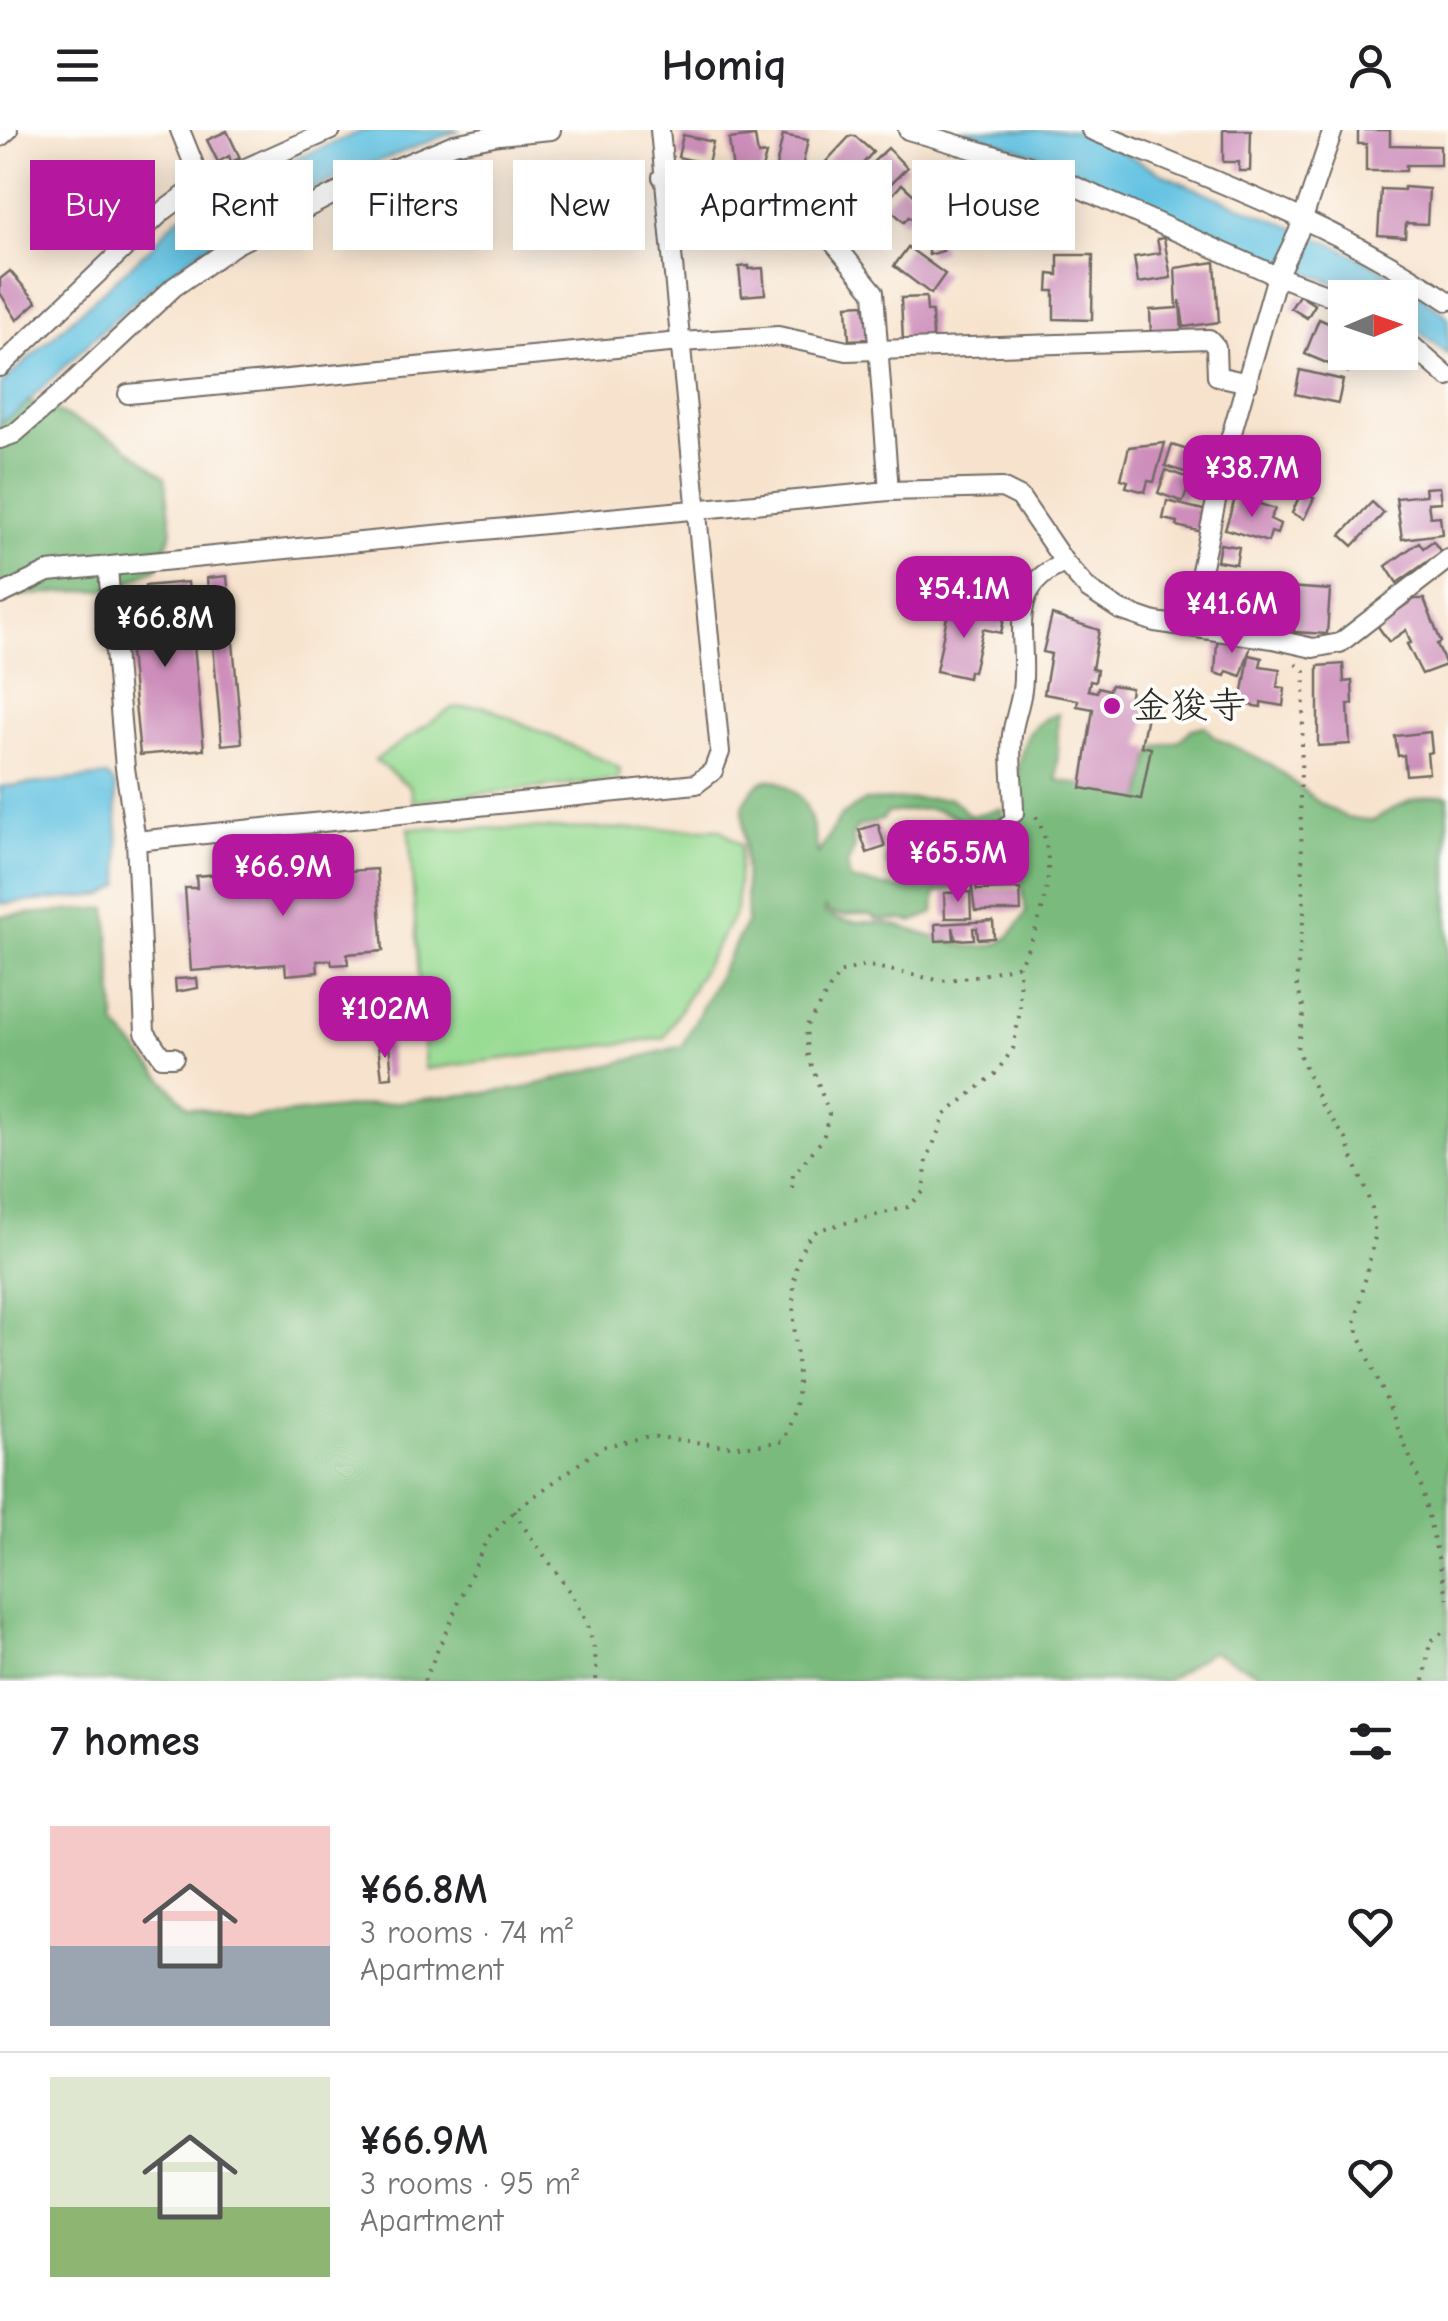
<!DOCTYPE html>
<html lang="en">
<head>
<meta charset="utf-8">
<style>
  body { margin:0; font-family:"Comic Neue","Klee One",sans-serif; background:#f6f6f6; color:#202124; height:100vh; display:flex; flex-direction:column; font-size:38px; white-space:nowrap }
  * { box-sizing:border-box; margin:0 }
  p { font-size:32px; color:#757577 }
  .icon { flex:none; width:55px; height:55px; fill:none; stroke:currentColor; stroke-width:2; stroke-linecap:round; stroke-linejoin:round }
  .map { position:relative; height:1551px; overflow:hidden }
  .drawer { display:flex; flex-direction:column; background:#fff; flex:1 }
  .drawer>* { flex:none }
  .top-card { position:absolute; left:30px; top:30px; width:1390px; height:90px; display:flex; gap:20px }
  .needle { width:65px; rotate:88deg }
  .fabs { position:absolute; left:1328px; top:150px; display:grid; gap:20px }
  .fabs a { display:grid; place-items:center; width:90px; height:90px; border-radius:0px; background:#fff; box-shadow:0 5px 25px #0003; font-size:50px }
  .price { position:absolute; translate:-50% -85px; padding:0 22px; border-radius:20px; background:#b5179e; color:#fff; font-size:32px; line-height:65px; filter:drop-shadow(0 2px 5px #0008) }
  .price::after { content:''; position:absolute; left:50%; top:60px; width:30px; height:22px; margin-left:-15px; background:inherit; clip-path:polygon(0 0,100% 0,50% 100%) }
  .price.current { background:#222; color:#fff }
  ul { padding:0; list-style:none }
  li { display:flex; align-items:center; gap:30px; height:250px; padding:0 50px }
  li+li { border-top:2px solid #e0e0e0 }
  li span { display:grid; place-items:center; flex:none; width:280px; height:200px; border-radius:0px; color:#555 }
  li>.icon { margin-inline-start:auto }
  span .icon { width:120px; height:120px; fill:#fffc; stroke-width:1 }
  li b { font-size:42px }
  h2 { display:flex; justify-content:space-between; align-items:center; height:120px; padding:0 50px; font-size:42px }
  .tag { padding:0 35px; border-radius:0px; background:#fff; box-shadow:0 5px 25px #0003; font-size:35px; line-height:90px }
  .tag.current { background:#b5179e; color:#fff }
  header { display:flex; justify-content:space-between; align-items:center; height:130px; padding:0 50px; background:#fff; font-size:45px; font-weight:600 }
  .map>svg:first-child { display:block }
  .green { fill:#98db93; stroke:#62835f; stroke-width:2.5 }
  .forest { fill:#7abb7d; stroke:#527354; stroke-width:2.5 }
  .water { fill:#64c3e2; stroke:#487786; stroke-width:2.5 }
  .building { fill:#cd8ebb }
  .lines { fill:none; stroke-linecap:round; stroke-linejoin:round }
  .lane-casing { stroke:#726b64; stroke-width:14 }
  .street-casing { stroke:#726b64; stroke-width:22 }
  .path { stroke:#726b64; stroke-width:4; stroke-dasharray:2.5 8; stroke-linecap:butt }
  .lane { stroke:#fff; stroke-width:9 }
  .street { stroke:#fff; stroke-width:18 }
  .poi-dot { fill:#b5179e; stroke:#fdfcf7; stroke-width:4 }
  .labels { text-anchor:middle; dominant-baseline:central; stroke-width:8; stroke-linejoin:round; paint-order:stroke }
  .poi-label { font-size:38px; fill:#2b2b2b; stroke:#fdfcf7; text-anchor:start }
</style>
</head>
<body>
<header><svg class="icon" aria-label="menu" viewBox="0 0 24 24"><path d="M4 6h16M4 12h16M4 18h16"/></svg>Homiq<svg class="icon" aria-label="person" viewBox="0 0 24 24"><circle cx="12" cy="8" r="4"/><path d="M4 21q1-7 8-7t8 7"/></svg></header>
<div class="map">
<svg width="1448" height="1551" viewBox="0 0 1448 1551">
  <rect width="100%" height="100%" fill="#fdfcf7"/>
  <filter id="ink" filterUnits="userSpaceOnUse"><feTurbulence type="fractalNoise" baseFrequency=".01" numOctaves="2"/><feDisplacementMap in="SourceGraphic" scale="20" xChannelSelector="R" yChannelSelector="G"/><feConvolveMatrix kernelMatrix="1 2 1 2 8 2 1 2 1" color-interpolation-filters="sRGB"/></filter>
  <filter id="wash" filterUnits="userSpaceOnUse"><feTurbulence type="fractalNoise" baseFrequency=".0048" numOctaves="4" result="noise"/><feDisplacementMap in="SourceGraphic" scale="40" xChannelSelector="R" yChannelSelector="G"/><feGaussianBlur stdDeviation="2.25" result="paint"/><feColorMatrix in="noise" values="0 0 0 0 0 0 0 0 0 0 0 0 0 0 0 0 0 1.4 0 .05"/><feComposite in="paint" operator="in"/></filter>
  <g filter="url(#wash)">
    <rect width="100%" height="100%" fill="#f7e3cd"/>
    <g class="green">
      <path d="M484,576L612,634L620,639L619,649L413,671L410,657L375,630L452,578Z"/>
      <path d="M409,698L720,699L741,715L736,781L664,908L425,939Z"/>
    </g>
    <g class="forest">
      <path d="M0,271L38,273L119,311L165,347L172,401L158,437L116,459L0,467Z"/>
      <path d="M1058,584L1057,650L1142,668L1150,628L1157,617L1179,611L1192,599L1205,596L1213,606L1270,634L1321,674L1346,687L1373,691C1395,675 1420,664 1448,666V1551H1276L1211,1521L1166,1551H0V786L107,778L116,896L188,977L246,988L520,959L682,916L747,791L743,676C752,658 764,641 784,655C791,660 799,664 803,671C812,687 815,707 818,724L841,686L865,671L951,668L970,686L1001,679L1004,685L998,692C967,697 970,692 944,682C929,676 903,682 887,683L883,689L857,697L852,708L855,718L847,734L850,750L901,759L904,753L920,744L914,734H905L904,740L893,743L887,735V725C902,708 916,706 938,710L946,703H952L956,709C947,730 951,738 961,756L935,763L934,783L912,792C901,787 891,792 879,789C865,785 878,785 863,784C848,783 836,790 825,778V783C845,796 872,789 894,795C924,801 969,827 1001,812C1012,807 1019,793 1026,783C1019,743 1007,633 1031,601C1039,591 1046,588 1058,584Z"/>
    </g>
    <g class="water">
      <path d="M364,0H460C358,38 252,78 166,146C114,186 67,235 19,280L0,292V255L149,119L176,89L234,55Z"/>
      <path d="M961,0C988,0 1053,0 1075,1C1112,12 1143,36 1178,51C1269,91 1372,118 1448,187V225L1400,187V168L1368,167L1120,65L1047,28Z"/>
      <path d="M107,646L115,655L121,754L105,765L0,774V657Z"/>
    </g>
    <g id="blocks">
      <g class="building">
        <path d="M1223,0H1251L1250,41H1239V32H1223Z"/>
        <path d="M1358,0H1390V15L1440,16V35H1406V41H1366V14H1358Z"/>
        <path d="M227,1L240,28L231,32L229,26L218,32L207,10Z"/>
        <path d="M683,5L713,12L708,34L678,27Z"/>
        <path d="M783,5L808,10L799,51L774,46Z"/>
        <path d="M755,6L758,25L766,24L760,46L734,49L729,9Z"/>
        <path d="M850,6H855L873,22L850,48L847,45L845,48L840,44L834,50L821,37Z"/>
        <path d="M888,18L907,38L881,63L864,47L875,36L872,33Z"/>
        <path d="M816,36L829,49L817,60L805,48Z"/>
        <path d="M834,53L853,71L838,91L836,89L830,96L811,77Z"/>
        <path d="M902,54L927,77L914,91L909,87L904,92L884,74Z"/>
        <path d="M1019,54L1067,70L1058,94L1011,78Z"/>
        <path d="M1404,57L1429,59L1427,94L1406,93L1405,107L1378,105L1381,59L1404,60Z"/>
        <path d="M935,92L943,121L929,125L921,96Z"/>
        <path d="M1164,108L1171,148L1138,153L1134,127L1160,123L1157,109Z"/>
        <path d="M908,117L945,144L931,164L894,136Z"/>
        <path d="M1058,125H1093L1092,190L1054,189V161H1048L1049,144L1058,145Z"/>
        <path d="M1215,132L1219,192L1184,197L1180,170L1182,203L1151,205L1150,180L1177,178L1175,138Z"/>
        <path d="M749,136V139L763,138L765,164L742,166L739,137Z"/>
        <path d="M10,141L37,172L17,190L0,163V149Z"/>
        <path d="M1299,165L1315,175L1307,188L1291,178Z"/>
        <path d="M926,167L927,181H932L933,210L903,212L901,168Z"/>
        <path d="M864,174L869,209L849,210L847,175Z"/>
        <path d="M1319,189L1345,200V222H1356L1348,242L1305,224Z"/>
        <path d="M1300,240L1343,250L1338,273L1295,264Z"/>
        <path d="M1165,313L1154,352L1148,351L1145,362L1126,357L1128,351L1121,349L1129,317Z"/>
        <path d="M1172,315L1219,330L1213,351L1165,336Z"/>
        <path d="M1166,340L1191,349L1183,372L1158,363Z"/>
        <path d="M1439,357L1441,372L1428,373L1430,387L1440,386L1442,404L1402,409L1396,368L1426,365L1425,358Z"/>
        <path d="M1301,362L1314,368L1304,389L1292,383Z"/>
        <path d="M1236,366L1275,379L1270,389L1280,394L1277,404L1271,402L1268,412L1225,399Z"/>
        <path d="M1167,371L1207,381L1202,402L1177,396L1178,392L1163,389Z"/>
        <path d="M1372,372L1384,383L1353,416L1341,405Z"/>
        <path d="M1433,411L1441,422L1397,453L1386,436L1419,412L1423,418Z"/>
        <path d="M1220,414L1239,417L1236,434L1217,431Z"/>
        <path d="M227,446L242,613L222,615L207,448Z"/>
        <path d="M188,452L204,619L140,625L125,470L146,468L145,456Z"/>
        <path d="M1287,457L1330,460L1327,504L1294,502L1296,480L1285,479Z"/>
        <path d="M1414,469H1424L1441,512L1437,514L1446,535L1422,544L1407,514L1411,513L1406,500L1389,512L1377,495Z"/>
        <path d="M949,477L1004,489L1001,503L983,499L973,542L969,541L968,548L936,541Z"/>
        <path d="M1052,485L1099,500L1092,539L1097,540L1095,552L1090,551L1088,560L1097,562L1098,557L1109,560L1111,555L1131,558L1130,566L1150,570L1141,616L1151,618L1141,669L1081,658L1093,579L1077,576L1078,570L1044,564L1051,524L1043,522Z"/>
        <path d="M1223,508L1252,513L1241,546L1227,541L1225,546L1215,543L1217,513Z"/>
        <path d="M1249,525L1262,528L1260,536L1280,539L1277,557L1285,558L1283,576L1261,572V577L1241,574Z"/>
        <path d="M1343,534L1344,552L1352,551L1353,574H1348L1350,614L1318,616V536Z"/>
        <path d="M1430,602L1432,622L1427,623L1429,643L1406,645L1404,625L1398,626L1395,606Z"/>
        <path d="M878,694L885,717L867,723L859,700Z"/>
        <path d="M947,716L949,731L926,733L924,719Z"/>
        <path d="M993,719L994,749L975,752L977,760L1020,759L1021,781H975L971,752H963L962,720Z"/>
        <path d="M291,738L292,745L377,739L383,821L347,824L348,834L332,835L331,830L317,831L318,842L286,845L285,834L191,841L185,758H197L196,746Z"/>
        <path d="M970,762L971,788H945L944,763Z"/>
        <path d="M993,791L994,808L978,809L977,798H973L974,809L956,810L953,797L954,810L936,811L935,794Z"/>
        <path d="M197,848L198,858L176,862L175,849Z"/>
        <path d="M389,914L392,947L382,948L378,915Z"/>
      </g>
    </g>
  </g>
  <g filter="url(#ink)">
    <use href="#blocks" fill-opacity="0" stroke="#726b64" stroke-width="2.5"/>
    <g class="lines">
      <g class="lane-casing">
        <path id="lane" d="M930,698L1001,697L1014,683"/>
      </g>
      <g class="street-casing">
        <g id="street">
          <path d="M180,0L203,57L235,115"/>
          <path d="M908,0L1027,35L1277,146L1345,171"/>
          <path d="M1091,0C1213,50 1339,96 1448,171"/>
          <path d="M0,7L8,0"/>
          <path d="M662,47H701L804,91L833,112L874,162L889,361"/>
          <path d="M833,112L869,73"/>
          <path d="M1400,205L1448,247"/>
          <path d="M0,237L162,82L185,65L331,0"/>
          <path d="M128,264L680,212L778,206L847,221L1209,209L1216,217L1217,246L1248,253"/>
          <path d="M0,309L14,304L59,265L174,157L235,115L332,65L454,14L499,5L551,0"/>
          <path d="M108,439L125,638L136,711L145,902L162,927H174"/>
          <path d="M0,465L48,442L889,361L1002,358L1020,367L1065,433L1088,459L1120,480L1155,492L1273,509L1313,518L1340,513L1448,429"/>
          <path d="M1189,496L1227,320L1277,146L1298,103L1333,0"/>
          <path d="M1014,683C1014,658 1009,630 1012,605C1014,590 1020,575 1022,560C1029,509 1002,457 1065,433"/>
          <path d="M136,711L696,654L713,641L720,622L660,0"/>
        </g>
      </g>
      <g class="path">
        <path d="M1296,534L1305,541L1300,667L1304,783L1296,852L1304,881L1297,919L1321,974L1346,1009L1372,1078L1375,1107L1355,1194L1420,1352L1448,1469"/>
        <path d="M792,1058L793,1045L823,1009L829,984L808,925L806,897L839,843L865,835L942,851L982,845L1019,835C1044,791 1063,726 1032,680"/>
        <path d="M514,1381C546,1436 601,1483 596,1551"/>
        <path d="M424,1551L486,1411L514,1381L602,1317L650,1306L725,1316H754L784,1311C791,1292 798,1271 798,1250C798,1211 779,1126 818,1100L908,1077L923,1062L927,1030L945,985L995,944L1013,919L1020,881L1019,835"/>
        <path d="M1424,1551L1430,1511L1448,1499"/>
      </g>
      <use href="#lane" class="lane"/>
      <use href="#street" class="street"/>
    </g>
  </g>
  <circle class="poi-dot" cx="1112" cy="576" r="10"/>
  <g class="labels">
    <g class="poi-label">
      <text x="1132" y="576">金狻寺</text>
    </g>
  </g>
</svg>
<div class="fabs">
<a><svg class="needle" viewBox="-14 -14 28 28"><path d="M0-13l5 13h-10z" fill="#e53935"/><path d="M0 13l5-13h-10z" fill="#757577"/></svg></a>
</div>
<b class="price" style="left:1252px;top:390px">¥38.7M</b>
<b class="price" style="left:964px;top:511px">¥54.1M</b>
<b class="price" style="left:1232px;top:526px">¥41.6M</b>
<b class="price current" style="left:165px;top:540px">¥66.8M</b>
<b class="price" style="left:958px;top:775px">¥65.5M</b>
<b class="price" style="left:283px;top:789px">¥66.9M</b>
<b class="price" style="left:385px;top:931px">¥102M</b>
<div class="top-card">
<a class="tag current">Buy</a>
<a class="tag">Rent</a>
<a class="tag">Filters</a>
<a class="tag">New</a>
<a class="tag">Apartment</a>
<a class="tag">House</a>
</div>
</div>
<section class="drawer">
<h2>7 homes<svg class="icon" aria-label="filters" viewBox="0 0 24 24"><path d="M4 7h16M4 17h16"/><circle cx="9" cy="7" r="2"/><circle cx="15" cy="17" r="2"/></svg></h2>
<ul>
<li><span style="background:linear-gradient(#f6c9c9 60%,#9aa5b1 0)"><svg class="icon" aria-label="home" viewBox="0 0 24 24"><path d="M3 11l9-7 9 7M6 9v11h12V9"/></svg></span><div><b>¥66.8M</b><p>3 rooms · 74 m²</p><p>Apartment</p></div><svg class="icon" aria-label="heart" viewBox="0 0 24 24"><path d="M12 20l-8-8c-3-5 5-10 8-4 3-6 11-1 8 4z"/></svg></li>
<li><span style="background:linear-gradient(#dfe7d0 65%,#8fb573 0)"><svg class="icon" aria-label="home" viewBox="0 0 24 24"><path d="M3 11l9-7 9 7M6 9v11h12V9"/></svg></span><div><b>¥66.9M</b><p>3 rooms · 95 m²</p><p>Apartment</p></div><svg class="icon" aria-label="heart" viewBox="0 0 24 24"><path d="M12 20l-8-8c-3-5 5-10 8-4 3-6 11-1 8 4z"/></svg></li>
</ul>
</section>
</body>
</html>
